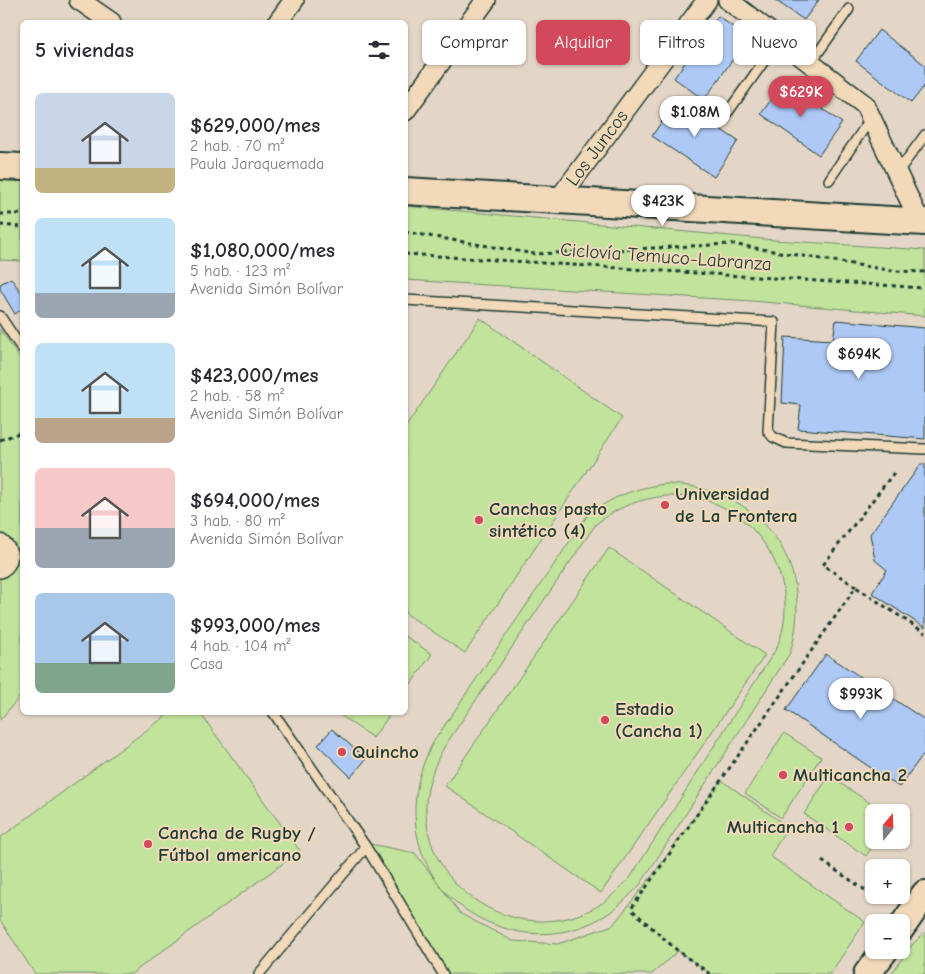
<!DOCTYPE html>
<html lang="es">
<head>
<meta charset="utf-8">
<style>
  body { margin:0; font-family:"Comic Neue",sans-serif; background:#f7f7f7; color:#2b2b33; height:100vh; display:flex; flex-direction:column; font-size:19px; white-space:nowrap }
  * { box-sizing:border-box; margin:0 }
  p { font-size:16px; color:#7c7c81 }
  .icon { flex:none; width:28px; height:28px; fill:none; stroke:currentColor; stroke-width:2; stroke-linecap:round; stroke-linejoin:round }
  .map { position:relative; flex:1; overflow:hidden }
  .panel { position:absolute; left:20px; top:20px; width:388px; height:695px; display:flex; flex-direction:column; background:#fff; border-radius:8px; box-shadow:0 1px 4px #0004 }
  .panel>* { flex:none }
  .top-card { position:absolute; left:422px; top:20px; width:428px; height:45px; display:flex; gap:10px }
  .needle { width:32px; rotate:19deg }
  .fabs { position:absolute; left:865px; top:804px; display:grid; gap:10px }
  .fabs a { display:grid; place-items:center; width:45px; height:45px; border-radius:8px; background:#fff; box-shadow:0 1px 4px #0004; font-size:25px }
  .price { position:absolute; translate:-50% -42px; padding:0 11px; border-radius:18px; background:#fff; color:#222; font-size:16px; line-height:32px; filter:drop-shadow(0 1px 2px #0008) }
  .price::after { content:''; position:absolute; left:50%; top:30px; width:15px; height:11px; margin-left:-8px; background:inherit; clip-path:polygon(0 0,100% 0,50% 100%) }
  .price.selected { background:#d1495b; color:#fff }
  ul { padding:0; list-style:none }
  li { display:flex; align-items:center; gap:15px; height:125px; padding:0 15px }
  li span { display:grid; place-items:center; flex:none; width:140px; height:100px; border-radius:8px; color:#555 }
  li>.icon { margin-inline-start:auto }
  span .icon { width:60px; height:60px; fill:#fffc; stroke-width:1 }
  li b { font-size:21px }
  h2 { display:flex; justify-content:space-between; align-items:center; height:60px; padding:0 15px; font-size:21px }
  .tag { padding:0 18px; border-radius:8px; background:#fff; box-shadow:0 1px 4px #0004; font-size:18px; line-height:45px }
  .tag.selected { background:#d1495b; color:#fff }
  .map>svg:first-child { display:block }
  .green { fill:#c1e39c; stroke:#709068; fill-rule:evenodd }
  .building { fill:#aec9f6; stroke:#1f3d34 }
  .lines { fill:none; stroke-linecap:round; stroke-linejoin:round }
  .lane-casing { stroke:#1f3d34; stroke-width:12 }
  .street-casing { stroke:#1f3d34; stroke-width:22 }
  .secondary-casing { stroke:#1f3d34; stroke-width:30 }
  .path { stroke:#1f3d34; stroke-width:3; stroke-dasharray:4 4; stroke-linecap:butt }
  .lane { stroke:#f2d9ba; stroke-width:9 }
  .street { stroke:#f2d9ba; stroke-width:19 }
  .secondary { stroke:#f2d9ba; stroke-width:26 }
  .poi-dot { fill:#d1495b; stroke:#f2d9ba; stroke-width:2 }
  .labels { text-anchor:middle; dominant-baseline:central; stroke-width:4; stroke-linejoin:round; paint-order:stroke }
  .street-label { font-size:19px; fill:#1f3d34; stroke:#f2d9ba }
  .poi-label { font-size:19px; font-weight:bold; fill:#1f3d34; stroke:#f2d9ba; text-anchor:start }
</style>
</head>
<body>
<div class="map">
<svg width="925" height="974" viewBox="0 0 925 974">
  <rect width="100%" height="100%" fill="#e4d6c6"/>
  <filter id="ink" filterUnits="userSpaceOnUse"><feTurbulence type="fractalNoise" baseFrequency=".02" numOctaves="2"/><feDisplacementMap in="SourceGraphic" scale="10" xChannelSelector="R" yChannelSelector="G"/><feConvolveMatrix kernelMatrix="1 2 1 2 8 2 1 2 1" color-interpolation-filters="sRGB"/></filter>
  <g filter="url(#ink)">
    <g class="green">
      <path d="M0,179L22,180V261L0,260Z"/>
      <path d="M405,206L774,240L925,250V316L752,301L405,280Z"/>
      <path d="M480,318L622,418L465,653L405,613V428Z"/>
      <path d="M0,329L22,362V694L0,720Z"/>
      <path d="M665,484C759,485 818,561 790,653L640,885C627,898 615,911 599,919C571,934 537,938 507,929C421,905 392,816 434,741L587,516C611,497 635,488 665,484ZM666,496C681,496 696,497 711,502C769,523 802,593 776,649L630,878C618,890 607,902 592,909C517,947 423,890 426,805C427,784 434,766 444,747L596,524C617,507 639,499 666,496Z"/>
      <path d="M609,548L765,655L601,893L445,786Z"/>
      <path d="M405,636L432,654L405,692Z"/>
      <path d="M200,713L300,851L131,974H35L0,920V838L170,713Z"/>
      <path d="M337,713H391L373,738Z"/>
      <path d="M784,733L821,757L781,818L745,793Z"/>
      <path d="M829,776L884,812H874V840H877L866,856L804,814Z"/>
      <path d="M721,780L788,827L770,856L865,922L830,974H711L678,951L652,974H449L370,844L415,853L461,914L513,941L558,944L613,925L655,872Z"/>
      <path d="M925,932V974H891L911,946Z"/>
    </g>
    <g class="building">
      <path d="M775,0H819L804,20Z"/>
      <path d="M718,16L748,38L704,100L674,78Z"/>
      <path d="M879,30L925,65V85L911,103L856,61Z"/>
      <path d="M784,81L842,123L819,155L761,114Z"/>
      <path d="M676,100L738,141L714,177L652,136Z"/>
      <path d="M11,278L22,294V309L15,314L0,289V284Z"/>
      <path d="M836,320L925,328V439L798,429L801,405L782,403L785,337L833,340Z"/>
      <path d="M921,464H925V628L872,593L887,570L875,560L870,534Z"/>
      <path d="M826,654L925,720V752L899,787L786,710Z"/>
      <path d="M332,729L366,759L351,777L318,745Z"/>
    </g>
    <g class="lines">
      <g class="lane-casing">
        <g id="lane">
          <path d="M810,64L849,9"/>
          <path d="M728,112L779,40"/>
          <path d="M897,173L925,135"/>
          <path d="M829,180L871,118"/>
          <path d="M405,300L774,322L768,431L773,437L786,443L925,449"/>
          <path d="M0,316L22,349"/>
          <path d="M273,712L366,847L443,974"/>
          <path d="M259,974L366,847"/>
        </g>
      </g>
      <g class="street-casing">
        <g id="street">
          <path d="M79,0L111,22"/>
          <path d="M728,0L865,105L920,222"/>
          <path d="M278,22L294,0"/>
          <path d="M405,111L486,0"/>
          <path d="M558,200L707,0"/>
          <path d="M0,544C10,551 10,562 0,568"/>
        </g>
      </g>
      <g class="secondary-casing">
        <g id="secondary">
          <path d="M0,166L22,167"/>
          <path d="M405,191L925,222"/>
          <path d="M901,928L925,894"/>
          <path d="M867,974L885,950"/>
        </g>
      </g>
      <g class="path">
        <path d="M0,214H22"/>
        <path d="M0,225L22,227"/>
        <path d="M405,232L535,254L731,244L894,271L925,272"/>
        <path d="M405,254L925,288"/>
        <path d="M0,440L22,432"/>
        <path d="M856,587L823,565L896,470"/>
        <path d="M822,861L880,900"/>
        <path d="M710,974L678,951L631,909L856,587L925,633"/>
      </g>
      <use href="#lane" class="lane"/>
      <use href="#street" class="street"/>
      <use href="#secondary" class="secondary"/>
    </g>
  </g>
  <g class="poi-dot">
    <circle cx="665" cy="505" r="5"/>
    <circle cx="479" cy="520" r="5"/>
    <circle cx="605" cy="720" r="5"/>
    <circle cx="342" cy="752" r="5"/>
    <circle cx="783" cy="775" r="5"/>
    <circle cx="849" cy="827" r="5"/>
    <circle cx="148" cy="844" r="5"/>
  </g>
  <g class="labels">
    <g class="street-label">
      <text transform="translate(597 148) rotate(-53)">Los Juncos</text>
      <text transform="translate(666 257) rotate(4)">Ciclovía Temuco-Labranza</text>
    </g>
    <g class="poi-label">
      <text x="675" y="494">Universidad<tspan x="675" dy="22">de La Frontera</tspan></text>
      <text x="489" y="509">Canchas pasto<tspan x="489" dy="22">sintético (4)</tspan></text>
      <text x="615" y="709">Estadio<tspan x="615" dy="22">(Cancha 1)</tspan></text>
      <text x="352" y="752">Quincho</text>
      <text x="793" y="775">Multicancha 2</text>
      <text x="839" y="827" text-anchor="end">Multicancha 1</text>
      <text x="158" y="833">Cancha de Rugby /<tspan x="158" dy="22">Fútbol americano</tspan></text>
    </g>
  </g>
</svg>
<div class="fabs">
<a><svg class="needle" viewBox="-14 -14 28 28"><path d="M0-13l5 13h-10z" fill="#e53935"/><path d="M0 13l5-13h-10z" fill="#7c7c81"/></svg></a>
<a>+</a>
<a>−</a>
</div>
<b class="price selected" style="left:801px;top:118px">$629K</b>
<b class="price" style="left:695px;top:138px">$1.08M</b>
<b class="price" style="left:663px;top:227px">$423K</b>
<b class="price" style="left:859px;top:380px">$694K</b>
<b class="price" style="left:861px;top:720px">$993K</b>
<div class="top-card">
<a class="tag">Comprar</a>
<a class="tag selected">Alquilar</a>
<a class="tag">Filtros</a>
<a class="tag">Nuevo</a>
</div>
<section class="panel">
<h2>5 viviendas<svg class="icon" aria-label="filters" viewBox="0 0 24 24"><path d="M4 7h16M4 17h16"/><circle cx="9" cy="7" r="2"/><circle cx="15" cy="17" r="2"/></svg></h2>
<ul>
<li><span style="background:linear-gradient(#c9d6e8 75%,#c2b280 0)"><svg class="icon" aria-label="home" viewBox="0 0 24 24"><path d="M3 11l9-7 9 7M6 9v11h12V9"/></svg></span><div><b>$629,000/mes</b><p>2 hab. · 70 m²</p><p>Paula Jaraquemada</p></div></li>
<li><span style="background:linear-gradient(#bfe0f5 75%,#9aa5b1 0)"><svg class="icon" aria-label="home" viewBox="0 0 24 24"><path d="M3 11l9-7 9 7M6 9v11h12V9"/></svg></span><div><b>$1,080,000/mes</b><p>5 hab. · 123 m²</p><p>Avenida Simón Bolívar</p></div></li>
<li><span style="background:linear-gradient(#bfe0f5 75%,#b9a48a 0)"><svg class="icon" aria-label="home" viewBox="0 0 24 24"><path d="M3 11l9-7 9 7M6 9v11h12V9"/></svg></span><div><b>$423,000/mes</b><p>2 hab. · 58 m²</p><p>Avenida Simón Bolívar</p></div></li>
<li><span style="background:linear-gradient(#f6c9c9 60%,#9aa5b1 0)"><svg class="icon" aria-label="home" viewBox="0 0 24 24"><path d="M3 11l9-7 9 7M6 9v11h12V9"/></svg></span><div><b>$694,000/mes</b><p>3 hab. · 80 m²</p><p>Avenida Simón Bolívar</p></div></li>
<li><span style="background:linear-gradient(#a9c7e8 70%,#7fa58c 0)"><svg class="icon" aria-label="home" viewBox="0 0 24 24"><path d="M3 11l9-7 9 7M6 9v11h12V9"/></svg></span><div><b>$993,000/mes</b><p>4 hab. · 104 m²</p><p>Casa</p></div></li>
</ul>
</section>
</div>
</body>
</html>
